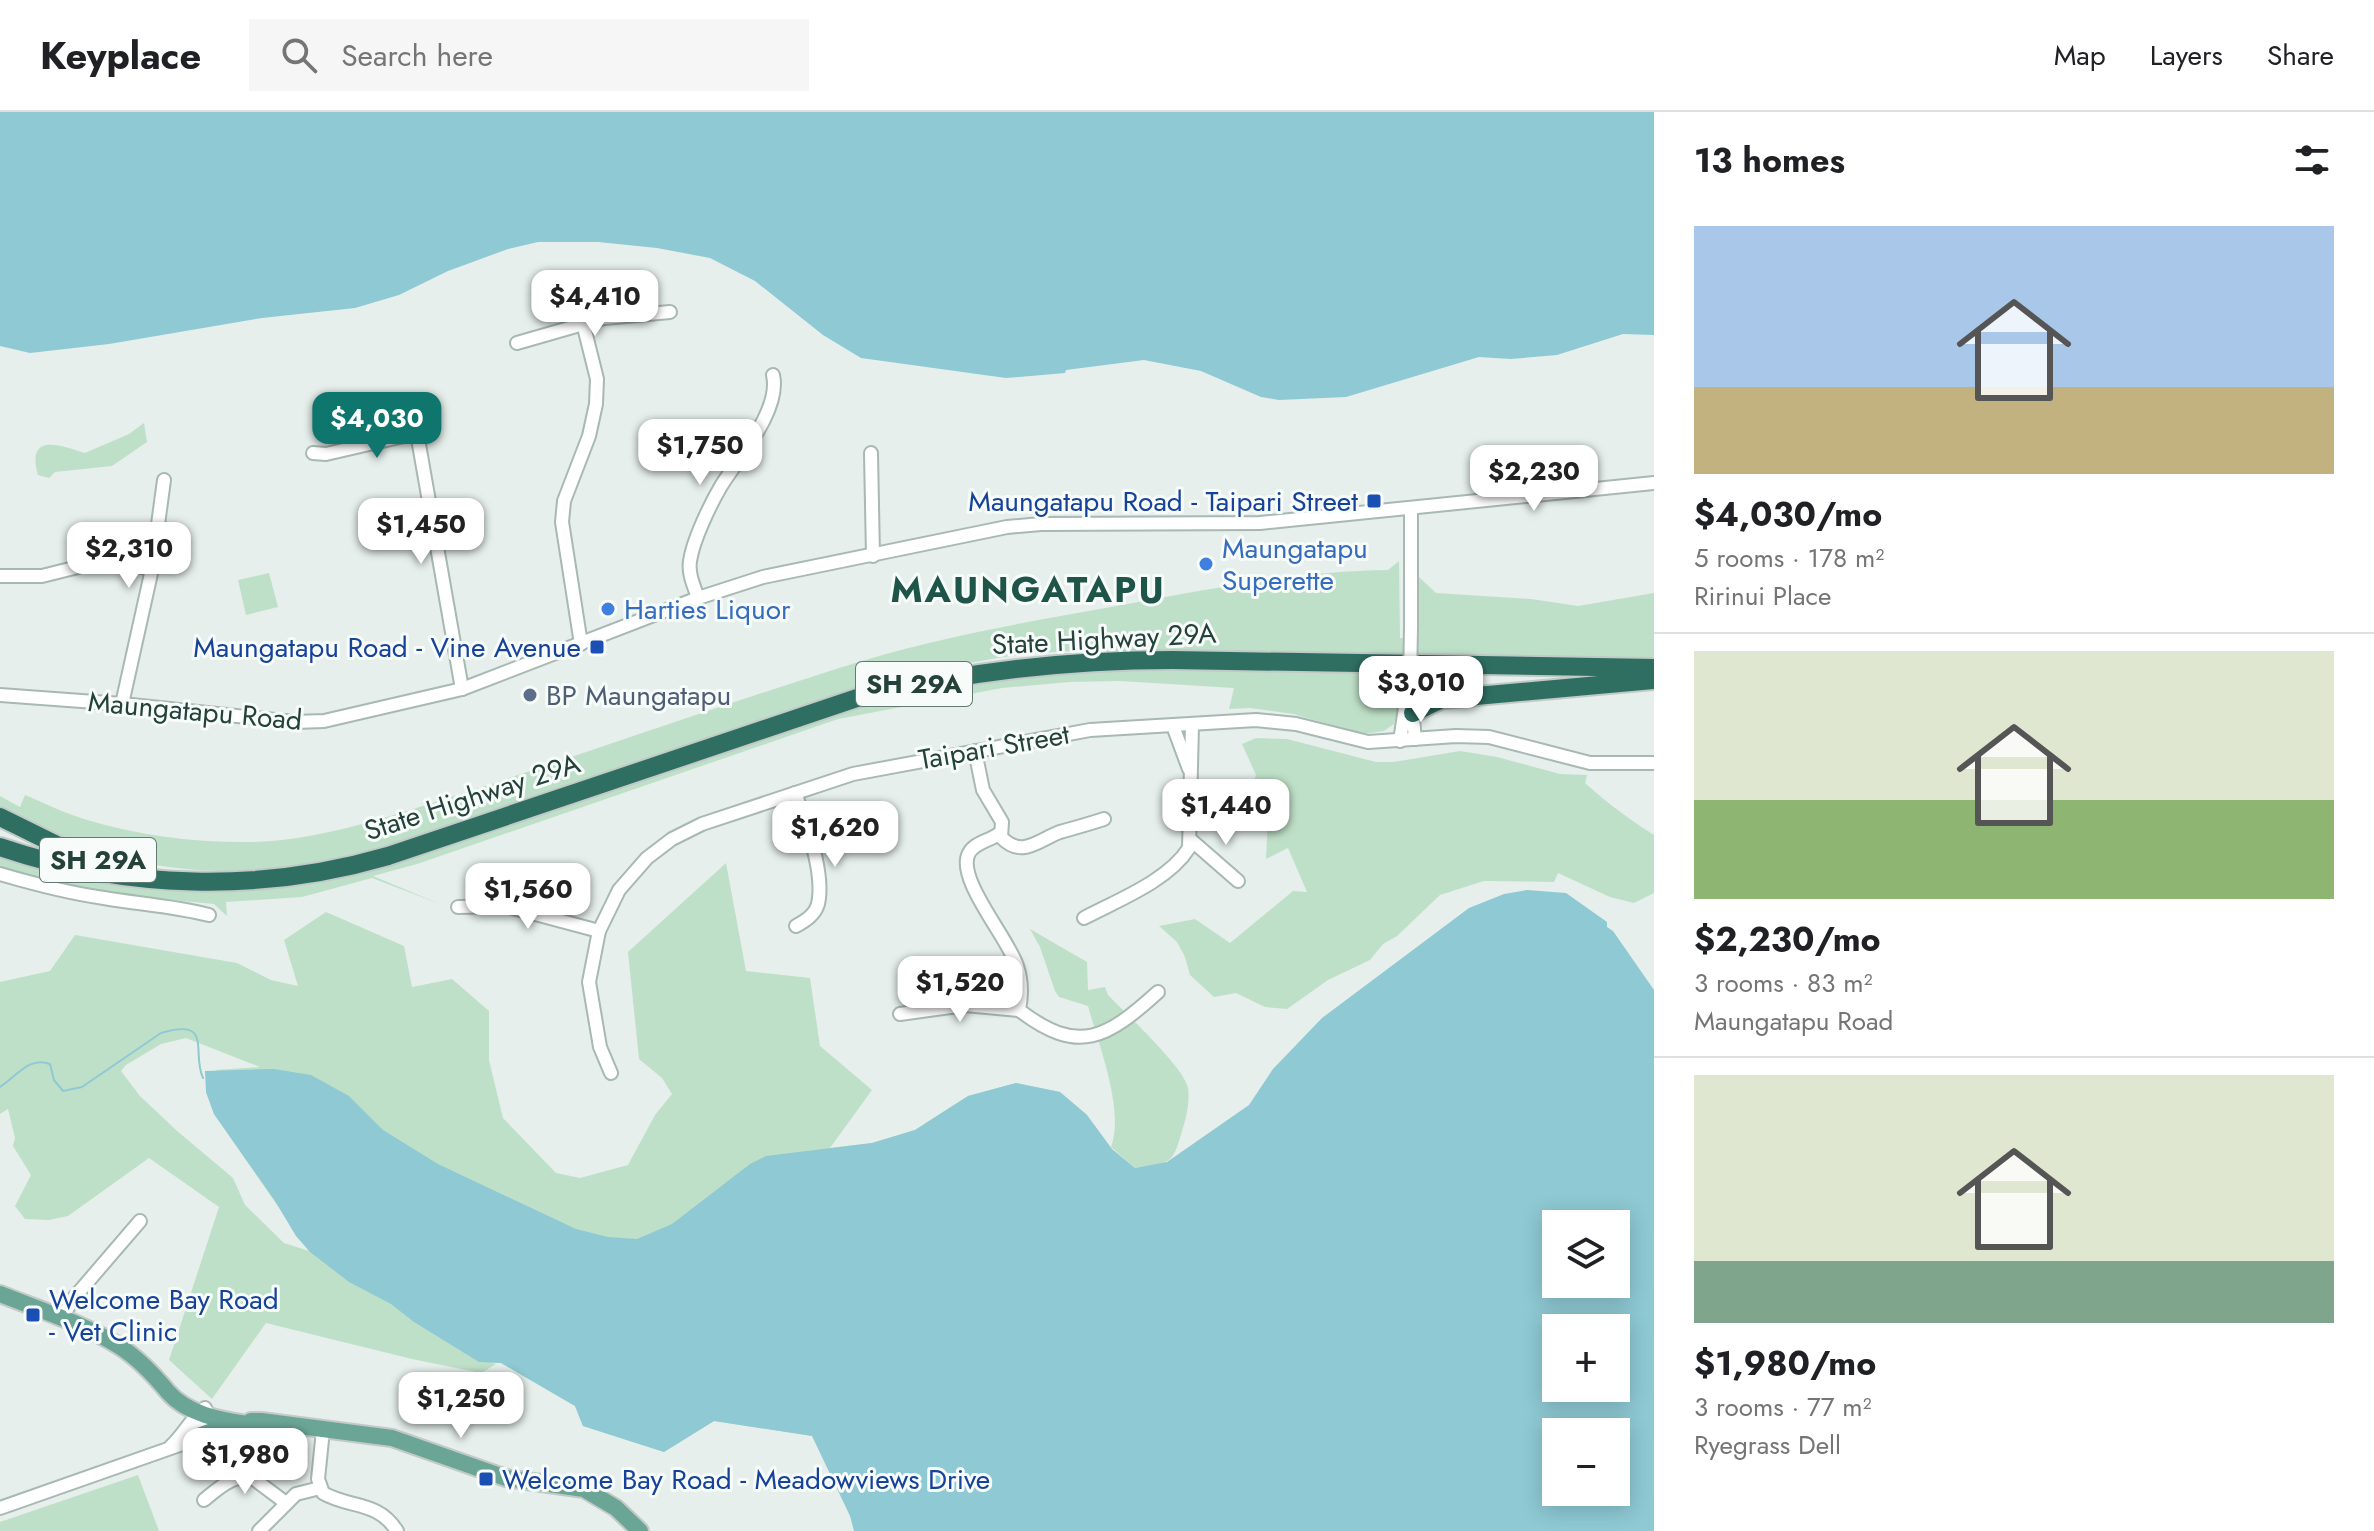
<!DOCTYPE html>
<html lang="en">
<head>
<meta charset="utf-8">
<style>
  body { margin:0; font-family:Jost,sans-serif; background:#f6f6f6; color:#202124; height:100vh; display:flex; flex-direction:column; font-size:30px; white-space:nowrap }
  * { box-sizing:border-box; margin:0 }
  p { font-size:26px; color:#757577 }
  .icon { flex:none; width:44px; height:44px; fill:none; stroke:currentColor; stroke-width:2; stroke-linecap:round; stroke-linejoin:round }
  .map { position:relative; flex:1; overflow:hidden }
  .drawer { display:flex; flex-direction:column; background:#fff; width:720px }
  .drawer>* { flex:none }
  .controls { position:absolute; left:1542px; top:1098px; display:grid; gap:16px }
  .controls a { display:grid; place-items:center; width:88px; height:88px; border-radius:0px; background:#fff; box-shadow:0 4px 20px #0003; font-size:40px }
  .price { position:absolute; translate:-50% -68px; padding:0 18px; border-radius:16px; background:#fff; color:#222; font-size:26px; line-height:52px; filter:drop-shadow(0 2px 4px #0008) }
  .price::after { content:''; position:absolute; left:50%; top:48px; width:24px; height:18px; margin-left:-12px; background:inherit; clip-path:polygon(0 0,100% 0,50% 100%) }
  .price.active { background:#0f766e; color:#fff }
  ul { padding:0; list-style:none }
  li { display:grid; align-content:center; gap:16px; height:424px; padding:0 40px }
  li+li { border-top:2px solid #e0e0e0 }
  li span { display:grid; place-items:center; height:248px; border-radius:0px; color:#555 }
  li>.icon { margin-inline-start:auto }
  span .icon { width:144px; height:144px; fill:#fffc; stroke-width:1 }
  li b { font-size:34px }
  h2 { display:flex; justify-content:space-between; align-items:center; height:96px; padding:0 40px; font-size:34px }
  header { display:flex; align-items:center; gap:48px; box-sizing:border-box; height:112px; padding:0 40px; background:#fff; border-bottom:2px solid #e0e0e0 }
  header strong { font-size:38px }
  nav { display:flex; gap:44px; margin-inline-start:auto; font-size:28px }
  .search { width:560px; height:72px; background:#f6f6f6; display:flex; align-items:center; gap:20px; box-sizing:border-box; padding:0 28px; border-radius:0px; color:#757577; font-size:30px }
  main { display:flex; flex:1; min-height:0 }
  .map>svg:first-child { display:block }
  .green { fill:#bfe0c8 }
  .water { fill:#8ec9d4; fill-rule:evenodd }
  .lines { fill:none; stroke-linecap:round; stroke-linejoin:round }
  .stream { stroke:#8ec9d4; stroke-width:2 }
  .minor-casing { stroke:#a8b8b2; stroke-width:16 }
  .major-casing { stroke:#c2cac8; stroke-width:20 }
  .highway-casing { stroke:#c2cac8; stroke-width:22 }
  .minor { stroke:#fff; stroke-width:12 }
  .major { stroke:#6aa596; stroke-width:16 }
  .highway { stroke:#2f6f62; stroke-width:18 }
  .minor-bridge-casing { stroke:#a8b8b2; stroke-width:16; stroke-linecap:butt }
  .minor-bridge { stroke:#fff; stroke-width:12 }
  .transit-dot { fill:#1a4fb4; stroke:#f7fbf9; stroke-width:3 }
  .shop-dot { fill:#3f7fe0; stroke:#f7fbf9; stroke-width:3 }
  .service-dot { fill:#5c6f8a; stroke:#f7fbf9; stroke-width:3 }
  .labels { text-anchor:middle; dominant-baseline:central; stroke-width:6; stroke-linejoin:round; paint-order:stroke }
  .shield { fill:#f7fbf9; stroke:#637a73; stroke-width:2 }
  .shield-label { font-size:26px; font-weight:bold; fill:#24423a }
  .transit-label { font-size:28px; fill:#164399; stroke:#f7fbf9; text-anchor:end }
  .shop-label { font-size:28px; fill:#366cbe; stroke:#f7fbf9; text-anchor:start }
  .street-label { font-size:28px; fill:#24423a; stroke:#f7fbf9 }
  .service-label { font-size:28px; fill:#4e5e75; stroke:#f7fbf9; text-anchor:start }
  .district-label { font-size:36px; font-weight:bold; letter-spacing:2px; fill:#1f5548; stroke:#f7fbf9 }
</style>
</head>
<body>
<header>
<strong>Keyplace</strong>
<div class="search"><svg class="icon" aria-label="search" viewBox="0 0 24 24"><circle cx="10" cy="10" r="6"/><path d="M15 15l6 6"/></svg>Search here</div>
<nav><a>Map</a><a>Layers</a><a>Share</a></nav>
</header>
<main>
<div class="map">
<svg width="1654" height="1419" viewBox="0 0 1654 1419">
  <rect width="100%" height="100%" fill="#e6efeb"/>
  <g class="green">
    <path d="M144,311L147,330L112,354L55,360L49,366L38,363C26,320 60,333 85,341L129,322Z"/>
    <path d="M1399,449L1400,526L1418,527L1419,465L1436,481L1531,487L1578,494L1654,481V548C1506,545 1358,539 1210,539C1139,539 1067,535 997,546C848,571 707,627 564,676C490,701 414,733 337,748C220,772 103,758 0,696V684L20,695L25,683C44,691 64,701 84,707C135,723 190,730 244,730C321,731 412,697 485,674C602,635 720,594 839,556C932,526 1027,510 1122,493C1211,477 1298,459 1388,458Z"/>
    <path d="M269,461L278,495L246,503L238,468Z"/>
    <path d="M1057,556L1401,557L1400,586L1394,612L1384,619L1363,622L1293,602L1250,596L1229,597L1234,576L1120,569L1070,570L1002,576L838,607L417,752L373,764L440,792L372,766L302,785L226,790L227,804L214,792L85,780L0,759V741L196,778L279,776L352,762L866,588Z"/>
    <path d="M1256,626L1287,627L1376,650H1394L1460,639L1497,645L1560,662L1587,663L1585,671C1607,691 1629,707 1654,723V781L1634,791L1610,785L1558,761L1554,770L1484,769L1440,783L1397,824L1383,832L1370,848L1328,868L1287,897L1265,895L1236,881L1214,885L1190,863L1185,845L1177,830L1159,814L1195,807L1230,831L1293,779L1307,780L1288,736L1266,747L1268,705L1251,678L1256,663L1242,632Z"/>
    <path d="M726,751L746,859L810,866L820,934L872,978L830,1036L872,1031L915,1018L968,984L1016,971L1060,980L1087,1003L708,1204L215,958L260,955L186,926L161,932L126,953L121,959L140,984L176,1018L233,1066L245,1093L284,1131L309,1139L214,1002L206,980L813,1324L714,1309L664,1340L583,1314L575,1294L501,1251L489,1250L496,1252L481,1261L412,1247L266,1211L212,1287L169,1248L219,1095L149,1046L68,1104L49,1108L25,1107L15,1094L31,1063L13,1034L15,1026L8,997L0,1002V870L50,859L75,823L237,851L271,868L298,874L284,828L326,800L404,834L412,875L452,867L489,899V948L503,1006L556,1061L580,1066L628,1053L655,1003L672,982L662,966L639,947L628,840Z"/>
    <path d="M1030,817L1087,850L1088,878L1105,875L1108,883C1126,902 1184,955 1188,976C1190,990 1186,1007 1182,1019C1172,1055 1170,1050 1135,1056L1111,1035C1125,998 1098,931 1088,894L1059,885L1055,879L1040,835Z"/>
    <path d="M138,1363L159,1419H0V1410Z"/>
  </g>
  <g class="water">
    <path d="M0,0H1654V223L1623,222L1557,243L1511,247L1479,245L1346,285L1279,288L1261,285L1201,259L1144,248L1066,258L1065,261L1006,266L861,246L823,223L755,169L710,146L657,136L598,130H538L508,137L448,159L399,183L355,196L262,206L109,232L30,241L0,234Z"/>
    <path d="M1527,778L1566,781L1607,810V815L1613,819L1654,878V1419H854L850,1404L812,1324L714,1309L664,1340L583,1314L575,1294L501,1251L479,1250L414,1210L391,1192L349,1170L310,1140L296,1124L275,1089L214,1002L206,980L205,959L274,957L311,963L349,984L383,1018L438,1052L576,1117L608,1125L637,1127L672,1112L750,1052L766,1044L872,1031L915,1018L968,984L1016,971L1060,980L1087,1003L1112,1037L1135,1056L1167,1050L1249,993L1273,957L1322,906L1469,796L1504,782ZM1616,1112V1172H1556V1112ZM1616,1216V1276H1556V1216ZM1616,1320V1380H1556V1320Z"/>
  </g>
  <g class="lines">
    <path class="stream" d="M0,975C17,964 29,944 50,952L54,968L63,979L82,975L161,921C214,905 191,941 203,966"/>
    <g class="minor-casing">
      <g id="minor">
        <path d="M517,231L604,206L670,200"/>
        <path d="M417,321L462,577"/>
        <path d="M313,341L326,342L417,321L432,312"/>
        <path d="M871,341L873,444"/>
        <path d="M0,464H42L106,448L152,457"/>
        <path d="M698,486C694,474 688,462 690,449C693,428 710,393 721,374C739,345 781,298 773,263"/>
        <path d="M1411,515V396"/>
        <path d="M581,532L562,410L564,389L589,324L596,292L597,267L583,211"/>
        <path d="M1410,575L1415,627"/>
        <path d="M0,583L122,592L295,610L324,609L462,577L698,486L763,465L1007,415L1041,412L1260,411L1654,371"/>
        <path d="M122,592L152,457L164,368"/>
        <path d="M1173,614L1189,657"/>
        <path d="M1400,629L1406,589"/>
        <path d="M975,639L983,678L1002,710L1001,725C1022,747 1038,728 1060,720C1074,716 1089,712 1104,707"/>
        <path d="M795,681C806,710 825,761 818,792C815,803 805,809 796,814"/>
        <path d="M1000,721C990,729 975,730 969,741C955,766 1009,827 1017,854C1022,869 1022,883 1019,898C1079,944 1107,926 1158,880"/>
        <path d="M1191,728L1238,769"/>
        <path d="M0,762C34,772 68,781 104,786C139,792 174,794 209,803"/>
        <path d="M458,795L505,794L599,819"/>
        <path d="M1084,806C1118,788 1168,769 1189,736L1192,613"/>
        <path d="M900,902L965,893L1019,898"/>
        <path d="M611,961L600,935L589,870L599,819L619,778L647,746L672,727L702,712L853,662L1090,618L1256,608L1296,612L1368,630L1456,624L1489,625L1590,651H1654"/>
        <path d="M62,1206L73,1187L140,1109"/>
        <path d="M323,1318L318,1367L323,1381C351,1397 377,1388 397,1419"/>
        <path d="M204,1388C217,1377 232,1364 250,1364L286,1391"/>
        <path d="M0,1396L185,1331C196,1324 203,1316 209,1304L205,1296C194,1302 183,1324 170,1335"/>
        <path d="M259,1419L296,1382L320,1376"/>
      </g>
    </g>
    <g class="major-casing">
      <g id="major">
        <path d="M0,1182C40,1198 82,1211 119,1234C138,1246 154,1263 168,1280C187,1302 220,1308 247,1312L251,1309H261L392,1326L506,1366L584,1377L616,1396L640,1419"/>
        <path d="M195,1325L235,1311"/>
      </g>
    </g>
    <g class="highway-casing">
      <g id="highway">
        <path d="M1410,579L1417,583L1443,587L1654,568"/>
        <path d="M1413,601L1440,588"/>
        <path d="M0,705L65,737L119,753"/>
        <path d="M0,735C126,778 261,781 388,744L857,586C961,560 1065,548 1173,548L1654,556"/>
      </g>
    </g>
    <use href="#minor" class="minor"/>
    <use href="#major" class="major"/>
    <use href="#highway" class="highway"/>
    <g class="minor-bridge-casing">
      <path id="minor-bridge" d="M1410,570L1411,515"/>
    </g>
    <use href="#minor-bridge" class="minor-bridge"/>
  </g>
  <g class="transit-dot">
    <rect x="1366" y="381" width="16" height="16" rx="4"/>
    <rect x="589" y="527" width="16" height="16" rx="4"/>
    <rect x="25" y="1195" width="16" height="16" rx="4"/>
    <rect x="478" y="1359" width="16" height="16" rx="4"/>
  </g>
  <g class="shop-dot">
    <circle cx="1206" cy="452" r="8"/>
    <circle cx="608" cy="497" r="8"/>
  </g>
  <circle class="service-dot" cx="530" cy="583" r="8"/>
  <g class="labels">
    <g class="shield">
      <rect x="856" y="550" width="116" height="44" rx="6"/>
      <rect x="40" y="726" width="116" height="44" rx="6"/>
    </g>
    <g class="shield-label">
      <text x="914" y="572">SH 29A</text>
      <text x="98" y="748">SH 29A</text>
    </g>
    <g class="transit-label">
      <text x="1358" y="389">Maungatapu Road - Taipari Street</text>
      <text x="581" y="535">Maungatapu Road - Vine Avenue</text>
      <text x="49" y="1187" text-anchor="start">Welcome Bay Road<tspan x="49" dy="32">- Vet Clinic</tspan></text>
      <text x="502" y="1367" text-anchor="start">Welcome Bay Road - Meadowviews Drive</text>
    </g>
    <g class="shop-label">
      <text x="1222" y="436">Maungatapu<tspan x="1222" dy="32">Superette</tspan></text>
      <text x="624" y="497">Harties Liquor</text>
    </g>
    <g class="street-label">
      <text transform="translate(1104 527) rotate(-3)">State Highway 29A</text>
      <text transform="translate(195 599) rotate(5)">Maungatapu Road</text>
      <text transform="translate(994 635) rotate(-10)">Taipari Street</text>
      <text transform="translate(472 685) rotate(-18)">State Highway 29A</text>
    </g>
    <g class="service-label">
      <text x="546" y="583">BP Maungatapu</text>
    </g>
    <g class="district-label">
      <text x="1028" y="477">MAUNGATAPU</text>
    </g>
  </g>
</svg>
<div class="controls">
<a><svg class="icon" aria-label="layers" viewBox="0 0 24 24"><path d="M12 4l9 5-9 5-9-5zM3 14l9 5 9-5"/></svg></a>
<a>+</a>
<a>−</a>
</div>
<b class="price" style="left:595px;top:226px">$4,410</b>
<b class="price active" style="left:377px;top:348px">$4,030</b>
<b class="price" style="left:700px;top:375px">$1,750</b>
<b class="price" style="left:1534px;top:401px">$2,230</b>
<b class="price" style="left:421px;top:454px">$1,450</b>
<b class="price" style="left:129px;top:478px">$2,310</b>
<b class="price" style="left:1421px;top:612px">$3,010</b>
<b class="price" style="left:1226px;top:735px">$1,440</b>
<b class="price" style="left:835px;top:757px">$1,620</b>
<b class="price" style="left:528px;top:819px">$1,560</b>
<b class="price" style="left:960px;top:912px">$1,520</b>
<b class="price" style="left:461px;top:1328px">$1,250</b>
<b class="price" style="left:245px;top:1384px">$1,980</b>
</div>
<section class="drawer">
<h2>13 homes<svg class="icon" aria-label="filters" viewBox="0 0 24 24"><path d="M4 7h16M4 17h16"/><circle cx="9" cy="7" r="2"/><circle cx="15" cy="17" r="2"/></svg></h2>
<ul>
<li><span style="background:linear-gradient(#a9c7e8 65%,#c2b280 0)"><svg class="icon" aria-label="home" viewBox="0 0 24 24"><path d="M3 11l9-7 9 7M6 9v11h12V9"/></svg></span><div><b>$4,030/mo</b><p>5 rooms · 178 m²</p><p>Ririnui Place</p></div></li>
<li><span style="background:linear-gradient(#dfe7d0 60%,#8fb573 0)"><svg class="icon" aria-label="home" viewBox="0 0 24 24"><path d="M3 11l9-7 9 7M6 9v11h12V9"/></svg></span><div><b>$2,230/mo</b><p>3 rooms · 83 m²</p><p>Maungatapu Road</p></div></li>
<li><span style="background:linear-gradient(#dfe7d0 75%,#7fa58c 0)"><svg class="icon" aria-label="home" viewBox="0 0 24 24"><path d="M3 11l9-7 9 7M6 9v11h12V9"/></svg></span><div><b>$1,980/mo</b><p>3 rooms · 77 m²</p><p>Ryegrass Dell</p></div></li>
</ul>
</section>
</main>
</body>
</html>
